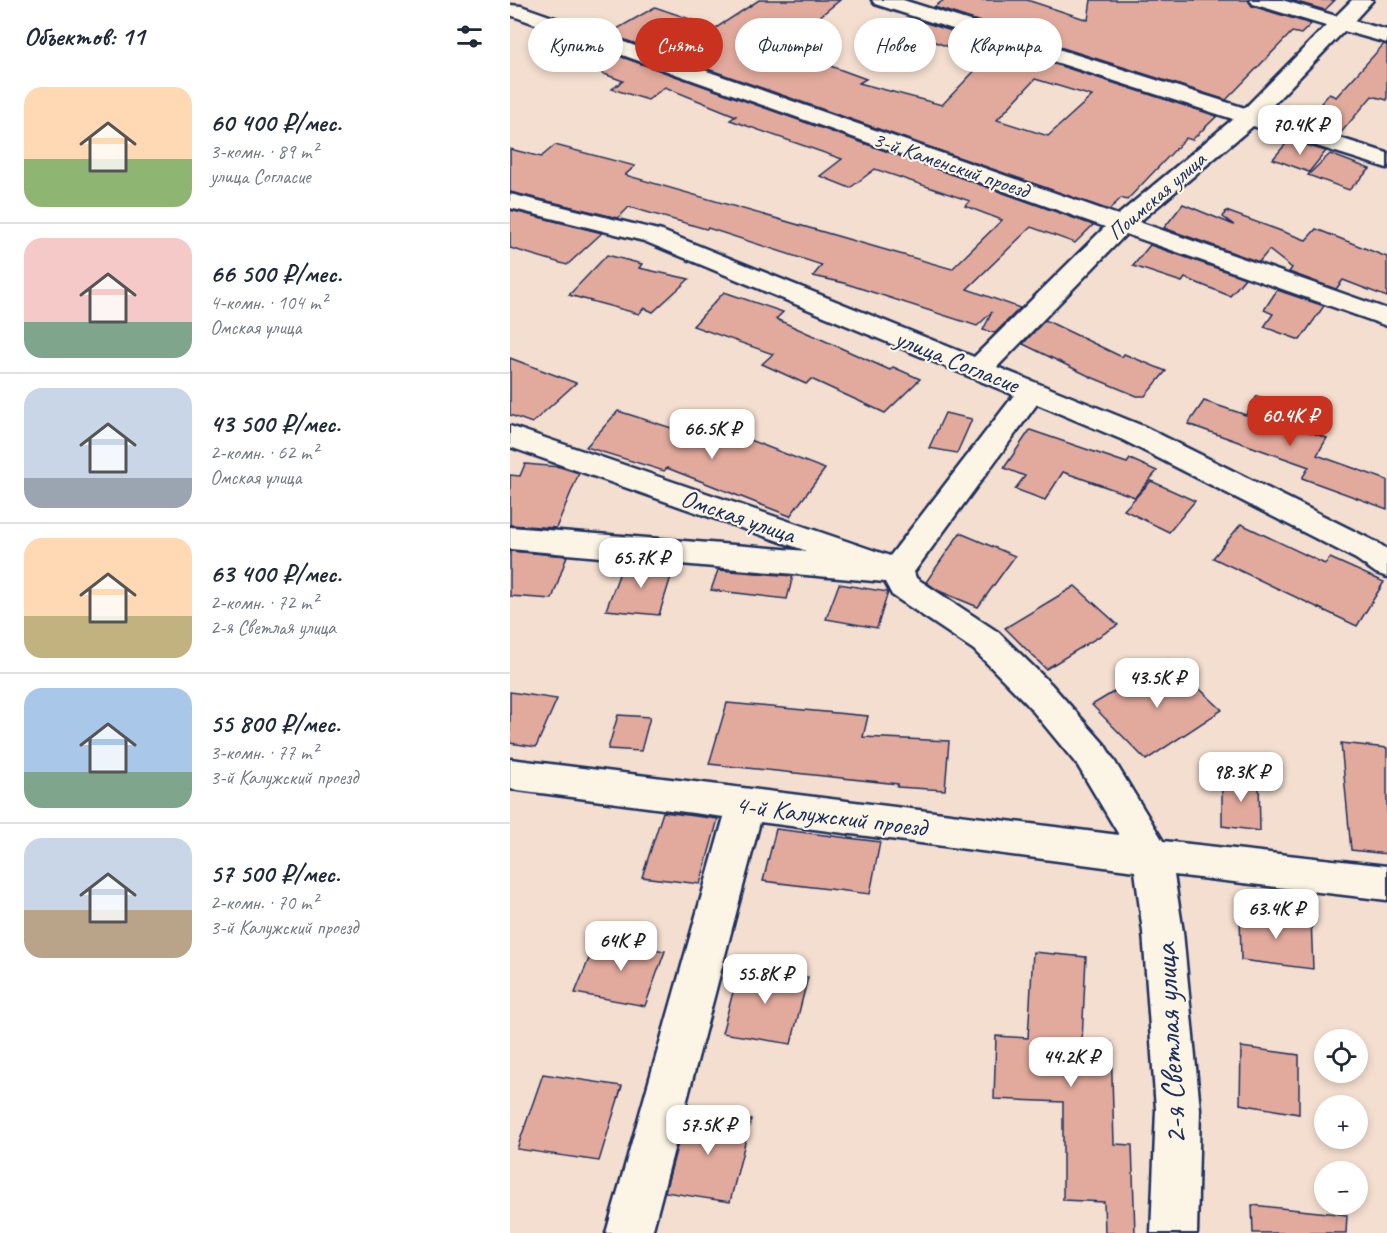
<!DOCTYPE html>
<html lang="ru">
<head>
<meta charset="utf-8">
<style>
  body { margin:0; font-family:Caveat,sans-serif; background:#f2f2f3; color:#1f2937; height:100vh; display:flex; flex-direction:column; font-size:22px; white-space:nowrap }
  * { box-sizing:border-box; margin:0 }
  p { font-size:20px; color:#747a83 }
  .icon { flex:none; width:33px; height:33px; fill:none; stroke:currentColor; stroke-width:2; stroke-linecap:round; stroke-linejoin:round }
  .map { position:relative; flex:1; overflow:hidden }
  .sheet { display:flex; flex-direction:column; background:#fff; width:510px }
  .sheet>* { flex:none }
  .top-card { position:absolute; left:18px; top:18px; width:570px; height:54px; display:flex; gap:12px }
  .tools { position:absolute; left:804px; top:1029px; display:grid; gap:12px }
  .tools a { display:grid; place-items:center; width:54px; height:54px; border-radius:50%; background:#fff; box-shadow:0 3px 9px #0003; font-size:30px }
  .price { position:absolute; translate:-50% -51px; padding:0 14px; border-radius:12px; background:#fff; color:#222; font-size:20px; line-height:39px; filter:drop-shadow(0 2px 3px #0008) }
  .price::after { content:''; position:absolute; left:50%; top:36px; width:18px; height:14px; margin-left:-9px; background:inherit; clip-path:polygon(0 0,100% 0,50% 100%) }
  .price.selected { background:#c8321e; color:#fff }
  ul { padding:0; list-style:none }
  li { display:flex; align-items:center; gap:18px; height:150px; padding:0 24px }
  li+li { border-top:2px solid #e0e1e3 }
  li span { display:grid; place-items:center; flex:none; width:168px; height:120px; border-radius:18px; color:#555 }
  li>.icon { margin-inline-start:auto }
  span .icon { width:72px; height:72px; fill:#fffc; stroke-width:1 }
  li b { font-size:26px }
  h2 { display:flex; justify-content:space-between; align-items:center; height:72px; padding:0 24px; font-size:26px }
  .pill { padding:0 21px; border-radius:27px; background:#fff; box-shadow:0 3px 9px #0003; font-size:21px; line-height:54px }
  .pill.selected { background:#c8321e; color:#fff }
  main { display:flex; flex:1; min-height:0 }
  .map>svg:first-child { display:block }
  .building { fill:#e2aa9d; stroke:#1b2f5e; stroke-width:1.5; fill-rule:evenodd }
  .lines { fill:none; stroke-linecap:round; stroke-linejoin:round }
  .minor-casing { stroke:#1b2f5e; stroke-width:5 }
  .minor { fill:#fcf5e5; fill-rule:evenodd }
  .labels { text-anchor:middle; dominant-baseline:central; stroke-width:4.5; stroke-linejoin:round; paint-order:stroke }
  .far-street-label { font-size:22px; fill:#1b2f5e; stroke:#fcf5e5 }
  .street-label { font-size:26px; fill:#1b2f5e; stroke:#fcf5e5 }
  .near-street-label { font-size:32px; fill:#1b2f5e; stroke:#fcf5e5 }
</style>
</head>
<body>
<main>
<section class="sheet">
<h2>Объектов: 11<svg class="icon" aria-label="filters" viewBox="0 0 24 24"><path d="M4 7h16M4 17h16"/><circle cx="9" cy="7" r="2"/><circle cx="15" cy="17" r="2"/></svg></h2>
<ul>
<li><span style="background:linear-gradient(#ffd9b3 60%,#8fb573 0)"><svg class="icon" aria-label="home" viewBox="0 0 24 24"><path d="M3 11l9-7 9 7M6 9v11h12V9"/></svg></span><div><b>60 400 ₽/мес.</b><p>3-комн. · 89 m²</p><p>улица Согласие</p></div></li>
<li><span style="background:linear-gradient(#f6c9c9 70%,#7fa58c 0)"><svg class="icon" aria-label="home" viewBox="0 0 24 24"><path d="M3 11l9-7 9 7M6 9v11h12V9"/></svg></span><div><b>66 500 ₽/мес.</b><p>4-комн. · 104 m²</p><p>Омская улица</p></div></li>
<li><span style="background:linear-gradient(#c9d6e8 75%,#9aa5b1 0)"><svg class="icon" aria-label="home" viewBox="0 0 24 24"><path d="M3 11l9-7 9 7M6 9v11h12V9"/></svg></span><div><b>43 500 ₽/мес.</b><p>2-комн. · 62 m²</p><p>Омская улица</p></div></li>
<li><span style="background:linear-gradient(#ffd9b3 65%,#c2b280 0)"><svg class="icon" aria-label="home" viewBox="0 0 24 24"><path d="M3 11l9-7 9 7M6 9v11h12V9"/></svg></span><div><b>63 400 ₽/мес.</b><p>2-комн. · 72 m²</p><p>2-я Светлая улица</p></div></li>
<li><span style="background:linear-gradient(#a9c7e8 70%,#7fa58c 0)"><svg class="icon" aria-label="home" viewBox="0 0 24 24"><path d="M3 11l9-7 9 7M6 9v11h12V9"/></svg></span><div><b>55 800 ₽/мес.</b><p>3-комн. · 77 m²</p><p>3-й Калужский проезд</p></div></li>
<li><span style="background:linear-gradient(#c9d6e8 60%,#b9a48a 0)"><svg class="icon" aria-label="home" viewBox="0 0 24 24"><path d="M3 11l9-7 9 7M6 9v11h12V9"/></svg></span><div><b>57 500 ₽/мес.</b><p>2-комн. · 70 m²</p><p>3-й Калужский проезд</p></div></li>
</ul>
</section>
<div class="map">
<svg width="877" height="1233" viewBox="0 0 877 1233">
  <rect width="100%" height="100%" fill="#f4decf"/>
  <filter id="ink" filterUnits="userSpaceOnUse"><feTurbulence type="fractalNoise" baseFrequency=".0167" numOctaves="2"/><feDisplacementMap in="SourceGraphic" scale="12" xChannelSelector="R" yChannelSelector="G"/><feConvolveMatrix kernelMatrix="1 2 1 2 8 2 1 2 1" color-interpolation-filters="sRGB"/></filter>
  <g filter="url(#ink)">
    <g class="building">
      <path d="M249,0H330L271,48L356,79L349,83L432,105L475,60L392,30L407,20L707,116L682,140L676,138L617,200L611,198L599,210L98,34L145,7L206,28ZM525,79L582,96L538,136L487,120Z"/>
      <path d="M434,0H517L578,20L581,0H738L742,6L801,24L791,34L782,32L716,100L424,7Z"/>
      <path d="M780,0H825L815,10Z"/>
      <path d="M53,36L583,225L565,243L521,227L457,289L510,308L485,333L473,330L482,312L467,326L334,283L303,276L312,265L198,228L196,229L119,207L108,218L0,192V149L31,157L45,145L125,166L115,175L442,269L492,220L455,206L460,201L365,169L340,188L310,176L332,159L220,120L226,116L155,87L138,100L102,89L113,81L30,50Z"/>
      <path d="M874,44L877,45V100L862,96L829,135L793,124L819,94L826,97Z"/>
      <path d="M779,140L816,151L799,172L763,159Z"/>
      <path d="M820,154L860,169L839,190L798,175Z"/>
      <path d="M673,204L724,225L713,217L716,211L796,240L806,229L877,257V297L833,280L826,289L779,272L782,268L759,250L749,262L654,228Z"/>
      <path d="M0,210L92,233L57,265L0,248Z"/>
      <path d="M640,245L735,278L720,296L675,278L672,282L623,266Z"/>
      <path d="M97,255L132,264L129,268L179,279L143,312L134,308L129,314L59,295Z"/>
      <path d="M767,290L814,306L790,340L754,327L763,314L754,310Z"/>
      <path d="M214,292L273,312L266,319L380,370L383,367L410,379L375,413L301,379L296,384L252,364L263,354L183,326Z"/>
      <path d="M535,320L612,357L614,354L656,371L635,396H627L581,377L513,344Z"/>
      <path d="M0,358L66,383L22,423L0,415Z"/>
      <path d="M747,396L781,407L772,422L817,438L807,455L877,480V509L792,478L799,467L678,424L694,401L736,415Z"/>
      <path d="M108,411L193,438L203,426L315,469L280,516L157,468L154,471L76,447Z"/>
      <path d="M435,413L462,419L447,453L419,448Z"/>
      <path d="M520,430L617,463L620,459L647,471L625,497L553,472L535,500L505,489L515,476L494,468Z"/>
      <path d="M15,464L50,467L69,473L46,528L0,525V475L10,476Z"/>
      <path d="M641,481L685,501L659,532L614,510Z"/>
      <path d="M731,524L815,564L820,558L874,582L847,626L703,558Z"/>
      <path d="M450,533L505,556L468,607L429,591L416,582Z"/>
      <path d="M0,551L57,556L42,599L0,596Z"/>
      <path d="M113,564L164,567L149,615L96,610Z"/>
      <path d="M208,570L283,576L277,599L201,590Z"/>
      <path d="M329,584L378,592L367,628L316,619Z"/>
      <path d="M565,586L608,625L536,669L495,628Z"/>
      <path d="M658,659L712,710L636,760L582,705Z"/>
      <path d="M0,692L47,699L26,747L0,743Z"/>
      <path d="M217,703L358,716L353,737L439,741L435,790L387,787L388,784L199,764Z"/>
      <path d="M108,715L140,717L131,751L98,749Z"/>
      <path d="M831,743L877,748V854L841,850Z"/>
      <path d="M712,776L749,780L750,831L712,826Z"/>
      <path d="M153,812L208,819L190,884L132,877Z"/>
      <path d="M266,829L370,842L360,894L253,881Z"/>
      <path d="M730,911L801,919L803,969L731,960Z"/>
      <path d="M87,939L155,951L135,1006L65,993Z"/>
      <path d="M523,952L576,957L572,1041L601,1042L604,1144L622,1145L625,1233H595L594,1202L553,1200V1102L484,1099L486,1036L518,1038Z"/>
      <path d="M230,966L298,977L281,1044L212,1033Z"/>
      <path d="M731,1047L789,1055V1114L730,1104Z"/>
      <path d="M33,1074L112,1086L89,1161L7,1149Z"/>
      <path d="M177,1109L241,1119L220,1202L155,1192Z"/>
      <path d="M742,1205L837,1215L836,1233H743Z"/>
    </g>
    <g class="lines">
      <g class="minor-casing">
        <path id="minor" d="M362,0H393L735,108L816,26L743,4L740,0H772L826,16L842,0H863L844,21L877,30V43L834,31L754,114L877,153V168L743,126L629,222L877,309V326L616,234L487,367L633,426L868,543L877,549V577L866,573L846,559L613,440L527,404L404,572L406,578L488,632L541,684L594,744L653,841L877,866V900L664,875L673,932L690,1109L687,1233H641L646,1109L633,932L625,871L250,822L142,1233H96L214,817L0,789V759L609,835L568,766L517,704L464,650L382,595L375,582L0,549V527L297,551L0,447V426L380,556L504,395L134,241L0,208V194L152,231L464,357L595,227L0,15V5L11,6L608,215L723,119L365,4Z"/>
      </g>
      <use href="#minor" class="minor"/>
    </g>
  </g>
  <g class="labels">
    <g class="far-street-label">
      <text transform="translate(441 165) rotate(19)">3-й Каменский проезд</text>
      <text transform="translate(647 196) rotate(-41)">Поимская улица</text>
    </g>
    <g class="street-label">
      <text transform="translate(447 361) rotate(22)">улица Согласие</text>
      <text transform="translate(228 516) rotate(19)">Омская улица</text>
      <text transform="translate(321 816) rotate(7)">4-й Калужский проезд</text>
    </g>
    <g class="near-street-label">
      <text transform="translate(660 1044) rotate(-93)">2-я Светлая улица</text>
    </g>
  </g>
</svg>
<div class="tools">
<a><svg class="icon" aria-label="locate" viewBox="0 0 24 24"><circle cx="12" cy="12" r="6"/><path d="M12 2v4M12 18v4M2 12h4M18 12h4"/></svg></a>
<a>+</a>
<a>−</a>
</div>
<b class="price" style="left:790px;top:156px">70.4K ₽</b>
<b class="price selected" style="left:780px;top:447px">60.4K ₽</b>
<b class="price" style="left:202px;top:460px">66.5K ₽</b>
<b class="price" style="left:131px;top:589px">65.7K ₽</b>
<b class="price" style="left:647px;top:709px">43.5K ₽</b>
<b class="price" style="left:731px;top:803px">98.3K ₽</b>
<b class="price" style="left:766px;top:940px">63.4K ₽</b>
<b class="price" style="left:111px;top:972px">64K ₽</b>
<b class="price" style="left:255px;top:1005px">55.8K ₽</b>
<b class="price" style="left:561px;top:1088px">44.2K ₽</b>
<b class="price" style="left:198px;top:1156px">57.5K ₽</b>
<div class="top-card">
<a class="pill">Купить</a>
<a class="pill selected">Снять</a>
<a class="pill">Фильтры</a>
<a class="pill">Новое</a>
<a class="pill">Квартира</a>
</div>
</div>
</main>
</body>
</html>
